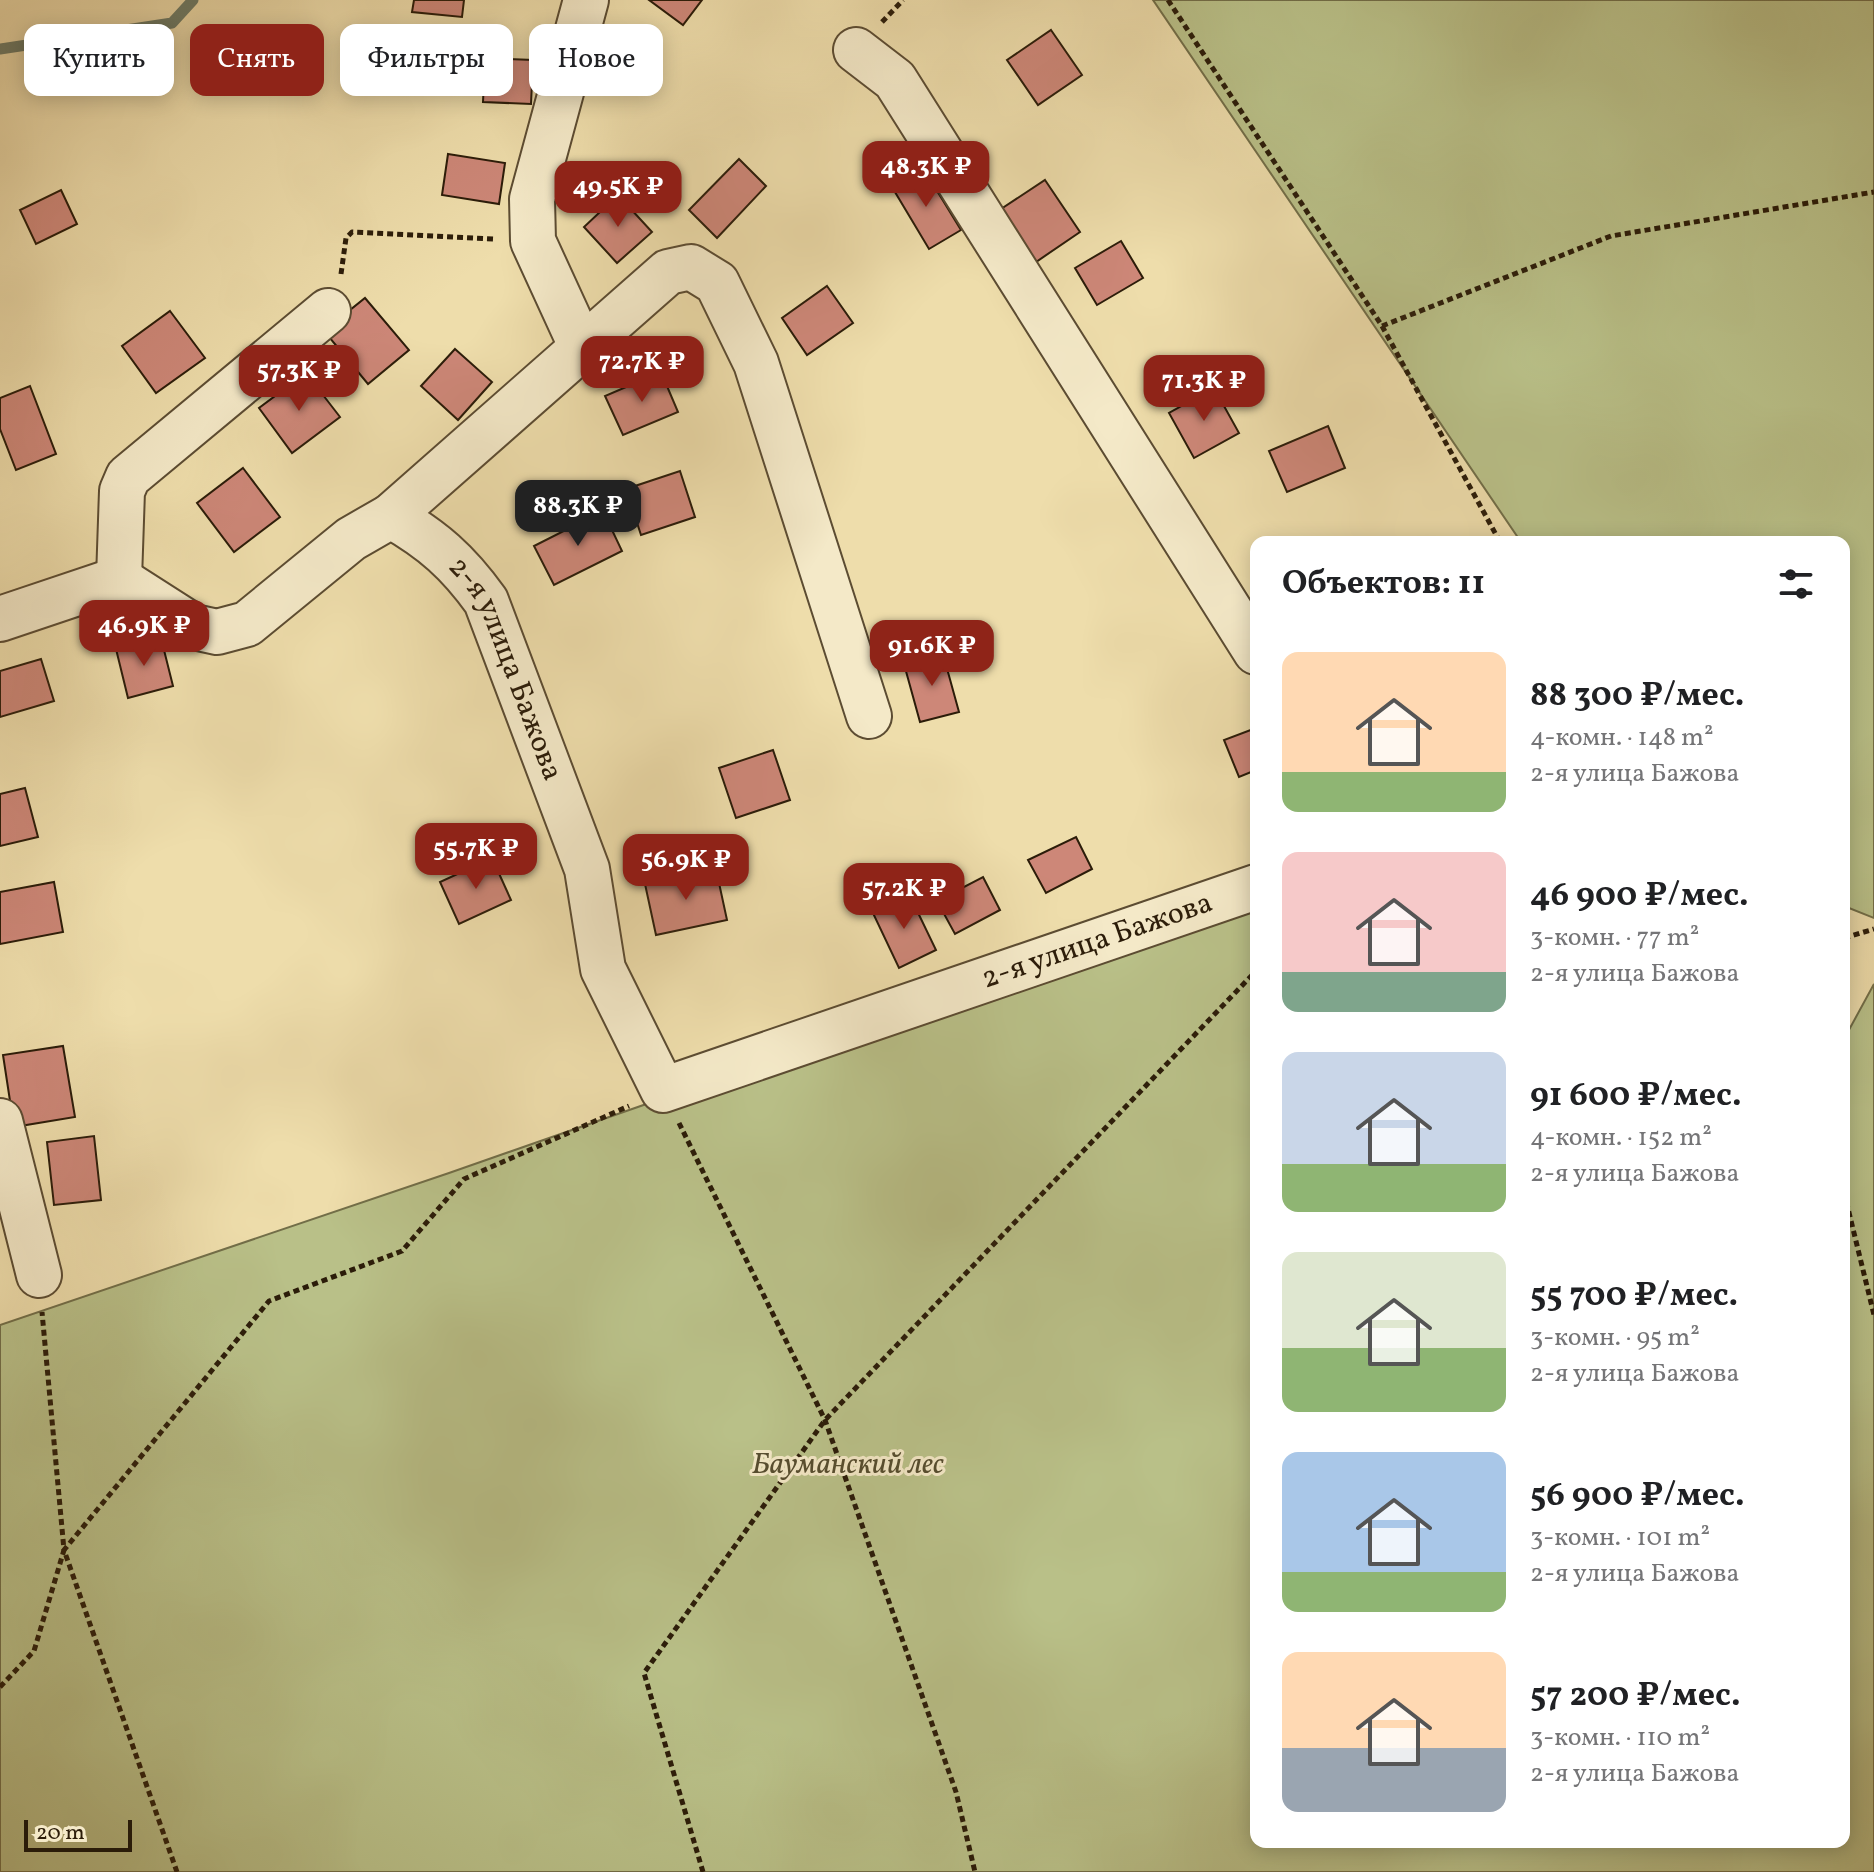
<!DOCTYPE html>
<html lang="ru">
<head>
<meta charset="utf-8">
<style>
  body { margin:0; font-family:Vollkorn,serif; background:#f2f2f2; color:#202124; height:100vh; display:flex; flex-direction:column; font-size:30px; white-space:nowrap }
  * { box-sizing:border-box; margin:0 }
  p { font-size:26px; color:#757577 }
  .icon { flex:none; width:44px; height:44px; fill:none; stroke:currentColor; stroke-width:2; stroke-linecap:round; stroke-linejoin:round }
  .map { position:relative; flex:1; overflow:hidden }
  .drawer { position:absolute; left:1250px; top:536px; width:600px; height:1312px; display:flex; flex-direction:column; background:#fff; border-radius:16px; box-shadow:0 4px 20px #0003 }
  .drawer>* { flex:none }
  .top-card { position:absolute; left:24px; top:24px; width:760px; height:72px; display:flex; gap:16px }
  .scale { position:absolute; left:24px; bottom:20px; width:108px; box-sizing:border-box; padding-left:8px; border:4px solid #2b1c09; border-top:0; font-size:22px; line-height:28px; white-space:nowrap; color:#2b1c09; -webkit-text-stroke:6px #f4e9c8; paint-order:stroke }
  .price { position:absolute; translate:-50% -68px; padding:0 18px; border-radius:16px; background:#8f2418; color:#fff; font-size:26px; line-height:52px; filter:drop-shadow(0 2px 4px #0008) }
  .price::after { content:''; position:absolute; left:50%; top:48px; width:24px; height:18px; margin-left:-12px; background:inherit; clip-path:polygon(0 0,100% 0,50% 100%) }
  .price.on { background:#222; color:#fff }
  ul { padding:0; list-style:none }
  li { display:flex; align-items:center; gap:24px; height:200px; padding:0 32px }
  li span { display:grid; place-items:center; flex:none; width:224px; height:160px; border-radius:16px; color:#555 }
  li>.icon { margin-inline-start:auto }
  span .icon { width:96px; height:96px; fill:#fffc; stroke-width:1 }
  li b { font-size:34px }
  h2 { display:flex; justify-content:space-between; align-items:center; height:96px; padding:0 32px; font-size:34px }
  .pill { padding:0 28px; border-radius:16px; background:#fff; box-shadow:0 4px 20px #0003; font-size:28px; line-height:72px }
  .pill.on { background:#8f2418; color:#fff }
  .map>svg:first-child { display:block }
  .green { fill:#b9c088; stroke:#726e48; stroke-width:2 }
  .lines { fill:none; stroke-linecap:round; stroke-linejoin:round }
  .stream { stroke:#6d7c69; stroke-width:11 }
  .building { fill:#cd8778; stroke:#2b1c09; stroke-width:2 }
  .minor-casing { stroke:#5c4c32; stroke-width:48 }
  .path { stroke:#2b1c09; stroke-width:5; stroke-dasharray:6 4; stroke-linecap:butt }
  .minor { stroke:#f4e9c8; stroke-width:44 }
  .labels { text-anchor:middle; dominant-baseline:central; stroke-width:6; stroke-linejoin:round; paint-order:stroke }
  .street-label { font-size:30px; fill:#2b1c09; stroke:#f4e9c8 }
  .park-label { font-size:30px; font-style:italic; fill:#564d2f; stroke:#f4e9c8 }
</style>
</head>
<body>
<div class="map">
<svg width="1874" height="1872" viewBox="0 0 1874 1872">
  <rect width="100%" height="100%" fill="#eeddab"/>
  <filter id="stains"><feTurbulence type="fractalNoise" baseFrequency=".0025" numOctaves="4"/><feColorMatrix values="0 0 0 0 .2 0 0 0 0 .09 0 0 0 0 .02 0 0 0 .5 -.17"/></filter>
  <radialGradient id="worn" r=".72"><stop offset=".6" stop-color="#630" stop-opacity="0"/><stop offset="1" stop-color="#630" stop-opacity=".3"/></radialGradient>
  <g class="green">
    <path d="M1153,0H1874V918L1844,906V542H1521Z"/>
    <path d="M1256,891V1842H1844V1039L1874,984V1872H0V1325L449,1173Z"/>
  </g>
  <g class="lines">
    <path class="stream" d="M0,49L172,23L193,0"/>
  </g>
  <g class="building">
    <path d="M414,0H464L462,17L412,12Z"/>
    <path d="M649,0H702L683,25Z"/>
    <path d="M1051,30L1082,75L1038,105L1007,60Z"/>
    <path d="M485,58L533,60L531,104L483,102Z"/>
    <path d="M448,154L505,163L499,204L442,195Z"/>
    <path d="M739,159L766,186L717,238L689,210Z"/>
    <path d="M923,168L961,230L929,249L892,187Z"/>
    <path d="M1045,180L1080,232L1036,262L1001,209Z"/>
    <path d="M61,190L77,224L36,244L20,210Z"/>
    <path d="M618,195L652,232L617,263L584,227Z"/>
    <path d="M1121,241L1143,278L1097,305L1075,268Z"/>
    <path d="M827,286L853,323L807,355L782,318Z"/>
    <path d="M365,298L409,350L368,384L324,331Z"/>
    <path d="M170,311L205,358L156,393L122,346Z"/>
    <path d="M455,349L492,382L458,420L421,386Z"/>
    <path d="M661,372L678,412L623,435L605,396Z"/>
    <path d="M306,373L340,417L292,453L259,408Z"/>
    <path d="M30,386L56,454L16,470L0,429V398Z"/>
    <path d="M1214,388L1239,433L1194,458L1169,413Z"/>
    <path d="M1328,426L1345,468L1287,492L1269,451Z"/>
    <path d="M243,468L280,517L234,552L197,503Z"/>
    <path d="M680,471L695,517L641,535L626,489Z"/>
    <path d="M603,511L622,551L554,585L534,546Z"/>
    <path d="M161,638L173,686L128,698L116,649Z"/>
    <path d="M943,654L959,712L920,722L904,664Z"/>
    <path d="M41,659L54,701L0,717V671Z"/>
    <path d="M1256,728V770L1239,777L1224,740Z"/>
    <path d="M773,750L790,800L736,818L719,768Z"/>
    <path d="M25,788L38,837L0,846V794Z"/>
    <path d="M1076,837L1092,869L1046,893L1028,860Z"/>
    <path d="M492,858L511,900L459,924L440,882Z"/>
    <path d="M716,869L727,920L656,935L645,884Z"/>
    <path d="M983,877L1000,910L955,934L937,901Z"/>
    <path d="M54,882L63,932L0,944V892Z"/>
    <path d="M909,894L936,950L899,968L872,911Z"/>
    <path d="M63,1046L75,1117L14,1127L3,1055Z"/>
    <path d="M94,1136L101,1200L54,1205L47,1142Z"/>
  </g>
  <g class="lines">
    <g class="minor-casing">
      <g id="minor">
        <path d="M856,50L895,80L1256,652"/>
        <path d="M583,350L533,241L532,199L586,0"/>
        <path d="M391,516L668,272L691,267L717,283L756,363L869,716"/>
        <path d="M119,579L122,491L128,477L328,311"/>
        <path id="s1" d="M0,619L119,579L194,627L217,632L247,624L351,539L391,516C433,540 458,562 486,601L587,869L603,969L663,1090L1256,887"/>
        <path d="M0,1121L39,1275"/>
      </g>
    </g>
    <g class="path">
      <path d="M1168,0L1382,326L1611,236L1874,192"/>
      <path d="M882,22L903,0"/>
      <path d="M341,274L346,238L352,232L493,239"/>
      <path d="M1382,326L1500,542"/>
      <path d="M1844,938L1874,929"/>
      <path d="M679,1123L825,1420L956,1792L975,1872"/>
      <path d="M1844,1192L1874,1315"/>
      <path d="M0,1687L34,1651L64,1550L42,1312"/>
      <path d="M177,1872L64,1550L269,1301L402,1251L464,1179L629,1106"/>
      <path d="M703,1872L644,1673L825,1420L1256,971"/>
    </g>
    <use href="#minor" class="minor"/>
  </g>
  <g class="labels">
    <g class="street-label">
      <text stroke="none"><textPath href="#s1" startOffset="648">2-я улица Бажова</textPath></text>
      <text stroke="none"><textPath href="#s1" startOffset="1560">2-я улица Бажова</textPath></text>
    </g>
    <g class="park-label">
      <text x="848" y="1465">Бауманский лес</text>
    </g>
  </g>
  <rect width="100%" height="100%" filter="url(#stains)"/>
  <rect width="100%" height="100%" fill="url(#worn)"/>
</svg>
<div class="scale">20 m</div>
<b class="price" style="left:926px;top:209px">48.3K ₽</b>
<b class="price" style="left:618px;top:229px">49.5K ₽</b>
<b class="price" style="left:642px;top:404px">72.7K ₽</b>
<b class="price" style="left:299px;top:413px">57.3K ₽</b>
<b class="price" style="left:1204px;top:423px">71.3K ₽</b>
<b class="price on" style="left:578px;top:548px">88.3K ₽</b>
<b class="price" style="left:144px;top:668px">46.9K ₽</b>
<b class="price" style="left:932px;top:688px">91.6K ₽</b>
<b class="price" style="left:476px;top:891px">55.7K ₽</b>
<b class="price" style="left:686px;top:902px">56.9K ₽</b>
<b class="price" style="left:904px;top:931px">57.2K ₽</b>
<div class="top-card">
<a class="pill">Купить</a>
<a class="pill on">Снять</a>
<a class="pill">Фильтры</a>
<a class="pill">Новое</a>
</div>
<section class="drawer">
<h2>Объектов: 11<svg class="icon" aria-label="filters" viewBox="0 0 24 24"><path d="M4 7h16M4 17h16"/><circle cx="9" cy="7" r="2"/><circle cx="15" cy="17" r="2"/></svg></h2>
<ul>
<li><span style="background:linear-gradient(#ffd9b3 75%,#8fb573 0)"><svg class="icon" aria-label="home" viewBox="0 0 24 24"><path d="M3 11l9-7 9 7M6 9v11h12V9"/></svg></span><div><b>88 300 ₽/мес.</b><p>4-комн. · 148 m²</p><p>2-я улица Бажова</p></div></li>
<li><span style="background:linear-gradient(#f6c9c9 75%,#7fa58c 0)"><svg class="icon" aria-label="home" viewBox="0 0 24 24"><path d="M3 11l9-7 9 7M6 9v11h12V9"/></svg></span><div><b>46 900 ₽/мес.</b><p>3-комн. · 77 m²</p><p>2-я улица Бажова</p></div></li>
<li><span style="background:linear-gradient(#c9d6e8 70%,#8fb573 0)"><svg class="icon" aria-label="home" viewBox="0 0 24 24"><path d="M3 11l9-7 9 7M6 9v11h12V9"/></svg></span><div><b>91 600 ₽/мес.</b><p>4-комн. · 152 m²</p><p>2-я улица Бажова</p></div></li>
<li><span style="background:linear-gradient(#dfe7d0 60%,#8fb573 0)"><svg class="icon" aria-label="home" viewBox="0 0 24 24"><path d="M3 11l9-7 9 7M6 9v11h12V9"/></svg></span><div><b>55 700 ₽/мес.</b><p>3-комн. · 95 m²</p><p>2-я улица Бажова</p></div></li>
<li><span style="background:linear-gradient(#a9c7e8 75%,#8fb573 0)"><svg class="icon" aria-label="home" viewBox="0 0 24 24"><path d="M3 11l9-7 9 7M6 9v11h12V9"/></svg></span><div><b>56 900 ₽/мес.</b><p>3-комн. · 101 m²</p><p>2-я улица Бажова</p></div></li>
<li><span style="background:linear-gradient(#ffd9b3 60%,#9aa5b1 0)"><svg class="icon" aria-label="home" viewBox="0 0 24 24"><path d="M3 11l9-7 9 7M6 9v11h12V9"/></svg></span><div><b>57 200 ₽/мес.</b><p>3-комн. · 110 m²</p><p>2-я улица Бажова</p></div></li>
</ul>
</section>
</div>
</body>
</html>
